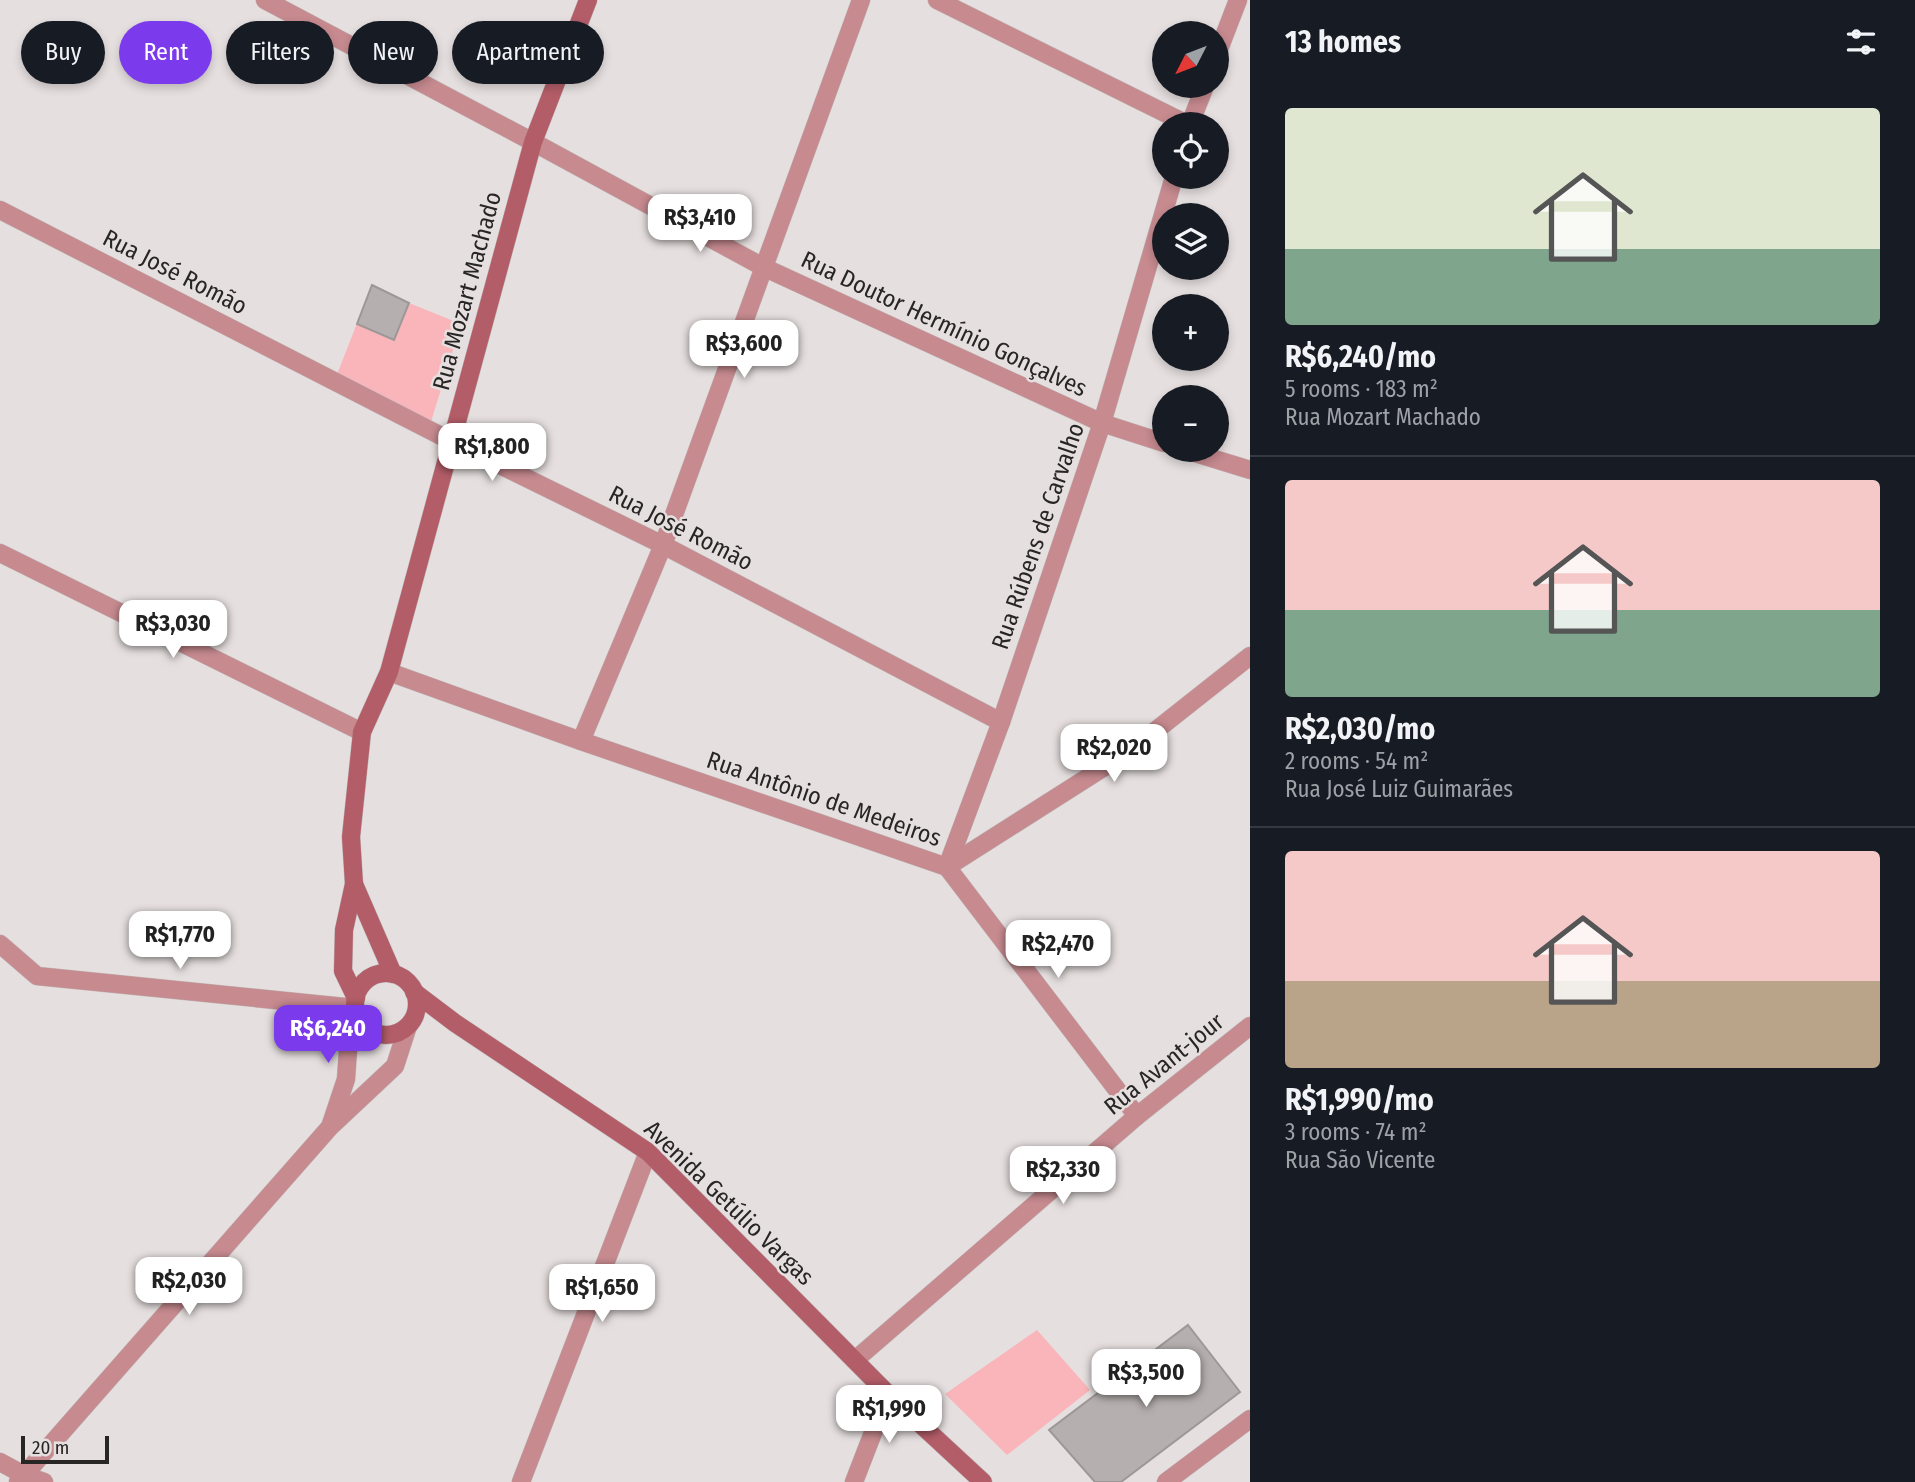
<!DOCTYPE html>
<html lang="en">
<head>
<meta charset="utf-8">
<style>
  body { margin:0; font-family:"Fira Sans Condensed",sans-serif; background:#242831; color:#f1f3f6; height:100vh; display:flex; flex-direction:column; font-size:26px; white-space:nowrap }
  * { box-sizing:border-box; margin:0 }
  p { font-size:23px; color:#9ea1a6 }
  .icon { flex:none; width:38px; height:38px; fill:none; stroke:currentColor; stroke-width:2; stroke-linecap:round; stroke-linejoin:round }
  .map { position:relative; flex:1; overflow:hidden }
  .panel { display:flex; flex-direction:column; background:#171b24; width:665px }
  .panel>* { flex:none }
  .hud { position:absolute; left:21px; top:21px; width:665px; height:63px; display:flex; gap:14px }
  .needle { width:46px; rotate:228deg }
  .tools { position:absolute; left:1152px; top:21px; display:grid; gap:14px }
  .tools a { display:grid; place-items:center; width:77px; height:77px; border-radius:50%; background:#171b24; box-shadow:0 4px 10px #0003; font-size:35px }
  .scale { position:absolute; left:21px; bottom:18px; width:88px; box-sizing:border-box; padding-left:7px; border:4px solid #282525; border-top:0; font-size:19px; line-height:24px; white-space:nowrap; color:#282525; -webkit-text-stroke:5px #e6dfdf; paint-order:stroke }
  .price { position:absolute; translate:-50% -60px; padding:0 16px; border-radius:14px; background:#fff; color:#222; font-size:23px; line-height:46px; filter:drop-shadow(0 2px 4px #0008) }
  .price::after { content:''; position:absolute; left:50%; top:42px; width:21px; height:16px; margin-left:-10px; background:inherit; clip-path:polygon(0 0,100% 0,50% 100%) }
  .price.active { background:#7c3aed; color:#fff }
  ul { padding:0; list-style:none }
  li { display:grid; align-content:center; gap:14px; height:371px; padding:0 35px }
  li+li { border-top:2px solid #363941 }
  li span { display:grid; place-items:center; height:217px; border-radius:7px; color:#555 }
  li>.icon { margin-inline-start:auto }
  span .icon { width:126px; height:126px; fill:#fffc; stroke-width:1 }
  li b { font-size:30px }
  h2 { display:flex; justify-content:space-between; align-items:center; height:84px; padding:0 35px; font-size:30px }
  .tag { padding:0 24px; border-radius:32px; background:#171b24; box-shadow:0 4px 10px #0003; font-size:24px; line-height:63px }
  .tag.active { background:#7c3aed; color:#fff }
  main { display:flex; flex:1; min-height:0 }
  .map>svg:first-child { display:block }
  .green { fill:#f9b5ba }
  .building { fill:#b6afaf; stroke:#9e9797; stroke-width:2 }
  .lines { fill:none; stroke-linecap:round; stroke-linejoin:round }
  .street-casing { stroke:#c0baba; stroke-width:19 }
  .secondary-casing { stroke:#c0baba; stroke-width:19 }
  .street { stroke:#c68a8f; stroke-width:18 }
  .secondary { stroke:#b35d68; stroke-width:18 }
  .labels { text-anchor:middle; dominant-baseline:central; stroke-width:5; stroke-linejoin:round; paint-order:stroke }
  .street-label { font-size:24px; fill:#282525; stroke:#e6dfdf }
</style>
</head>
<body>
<main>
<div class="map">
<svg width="1250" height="1482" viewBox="0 0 1250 1482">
  <rect width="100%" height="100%" fill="#e6dfdf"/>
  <g class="green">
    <path d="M372,285L409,303L461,324L430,425L336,377Z"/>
    <path d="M1037,1330L1090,1390L1007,1455L945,1394Z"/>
  </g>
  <g class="building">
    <path d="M372,285L409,303L394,340L357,324Z"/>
    <path d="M1188,1325L1240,1392L1121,1482H1095L1049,1430Z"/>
  </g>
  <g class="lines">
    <g class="street-casing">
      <g id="street">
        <path d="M265,0L533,142L765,268L1102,423L1164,443"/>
        <path d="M937,0L1187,124"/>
        <path d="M1216,57L1238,0"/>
        <path d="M1190,124L1205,86"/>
        <path d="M0,210L451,441L663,545L1001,722"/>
        <path d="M1185,450L1250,470"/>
        <path d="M0,553L362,732"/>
        <path d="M389,672L581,741L947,867L1137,1116"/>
        <path d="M581,741L663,545L861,0"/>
        <path d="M947,867L1001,722L1102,423L1174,177"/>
        <path d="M947,867L1131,750L1250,656"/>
        <path d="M0,944L37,976L355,1008"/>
        <path d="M331,1124L346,1079L349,1036L359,1018"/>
        <path d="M855,1360L1137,1116L1250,1026"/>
        <path d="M0,1462L24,1475L44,1482"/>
        <path d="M18,1482L330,1127L395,1066L408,1026"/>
        <path d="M521,1482L648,1152"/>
        <path d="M854,1482L888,1394"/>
        <path d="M1166,1482L1250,1419"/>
      </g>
    </g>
    <g class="secondary-casing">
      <g id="secondary">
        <path d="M354,884L393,974"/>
        <circle cx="386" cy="1004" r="31"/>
        <path d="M414,992L455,1023L648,1152L888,1394L983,1482"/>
        <path d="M356,998L343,971L344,930L354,884L351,837L362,732L389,672L533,142L588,0"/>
      </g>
    </g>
    <use href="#street" class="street"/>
    <use href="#secondary" class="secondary"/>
  </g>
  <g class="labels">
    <g class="street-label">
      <text transform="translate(175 272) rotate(27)">Rua José Romão</text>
      <text transform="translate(467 291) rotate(-75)">Rua Mozart Machado</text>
      <text transform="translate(944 324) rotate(25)">Rua Doutor Hermínio Gonçalves</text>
      <text transform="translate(681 528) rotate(27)">Rua José Romão</text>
      <text transform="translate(1038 536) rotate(-71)">Rua Rúbens de Carvalho</text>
      <text transform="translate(824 799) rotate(19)">Rua Antônio de Medeiros</text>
      <text transform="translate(1164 1064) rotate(-39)">Rua Avant-jour</text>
      <text transform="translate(729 1203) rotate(44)">Avenida Getúlio Vargas</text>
    </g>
  </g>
</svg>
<div class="tools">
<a><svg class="needle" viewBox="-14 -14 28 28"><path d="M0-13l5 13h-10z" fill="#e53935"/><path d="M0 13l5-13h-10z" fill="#9ea1a6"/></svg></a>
<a><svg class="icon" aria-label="locate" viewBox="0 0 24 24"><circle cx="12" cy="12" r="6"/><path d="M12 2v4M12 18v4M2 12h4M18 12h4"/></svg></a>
<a><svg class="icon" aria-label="layers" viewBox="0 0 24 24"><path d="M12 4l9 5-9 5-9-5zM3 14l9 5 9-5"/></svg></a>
<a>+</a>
<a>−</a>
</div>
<div class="scale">20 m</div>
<b class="price" style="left:700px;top:254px">R$3,410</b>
<b class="price" style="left:744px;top:380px">R$3,600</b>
<b class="price" style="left:492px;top:483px">R$1,800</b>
<b class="price" style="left:173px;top:660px">R$3,030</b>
<b class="price" style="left:1114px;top:784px">R$2,020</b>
<b class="price" style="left:180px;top:971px">R$1,770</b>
<b class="price" style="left:1058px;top:980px">R$2,470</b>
<b class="price active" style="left:328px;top:1065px">R$6,240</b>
<b class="price" style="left:1063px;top:1206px">R$2,330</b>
<b class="price" style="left:189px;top:1317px">R$2,030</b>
<b class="price" style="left:602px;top:1324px">R$1,650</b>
<b class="price" style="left:1146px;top:1409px">R$3,500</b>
<b class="price" style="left:889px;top:1445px">R$1,990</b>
<div class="hud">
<a class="tag">Buy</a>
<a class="tag active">Rent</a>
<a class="tag">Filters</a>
<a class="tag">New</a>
<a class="tag">Apartment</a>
</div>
</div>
<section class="panel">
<h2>13 homes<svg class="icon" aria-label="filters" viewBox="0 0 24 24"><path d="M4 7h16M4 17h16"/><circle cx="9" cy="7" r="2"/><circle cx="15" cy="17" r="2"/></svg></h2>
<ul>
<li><span style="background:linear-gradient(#dfe7d0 65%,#7fa58c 0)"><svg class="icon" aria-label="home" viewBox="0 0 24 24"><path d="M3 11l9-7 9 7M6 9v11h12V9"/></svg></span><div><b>R$6,240/mo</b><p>5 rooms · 183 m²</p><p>Rua Mozart Machado</p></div></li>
<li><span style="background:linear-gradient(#f6c9c9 60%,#7fa58c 0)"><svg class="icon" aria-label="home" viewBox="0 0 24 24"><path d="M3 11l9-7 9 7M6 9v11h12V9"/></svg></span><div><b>R$2,030/mo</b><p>2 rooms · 54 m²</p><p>Rua José Luiz Guimarães</p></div></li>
<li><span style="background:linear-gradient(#f6c9c9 60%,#b9a48a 0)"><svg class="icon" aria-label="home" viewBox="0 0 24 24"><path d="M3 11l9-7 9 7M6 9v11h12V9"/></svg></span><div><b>R$1,990/mo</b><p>3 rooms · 74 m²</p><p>Rua São Vicente</p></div></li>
</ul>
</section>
</main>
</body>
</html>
